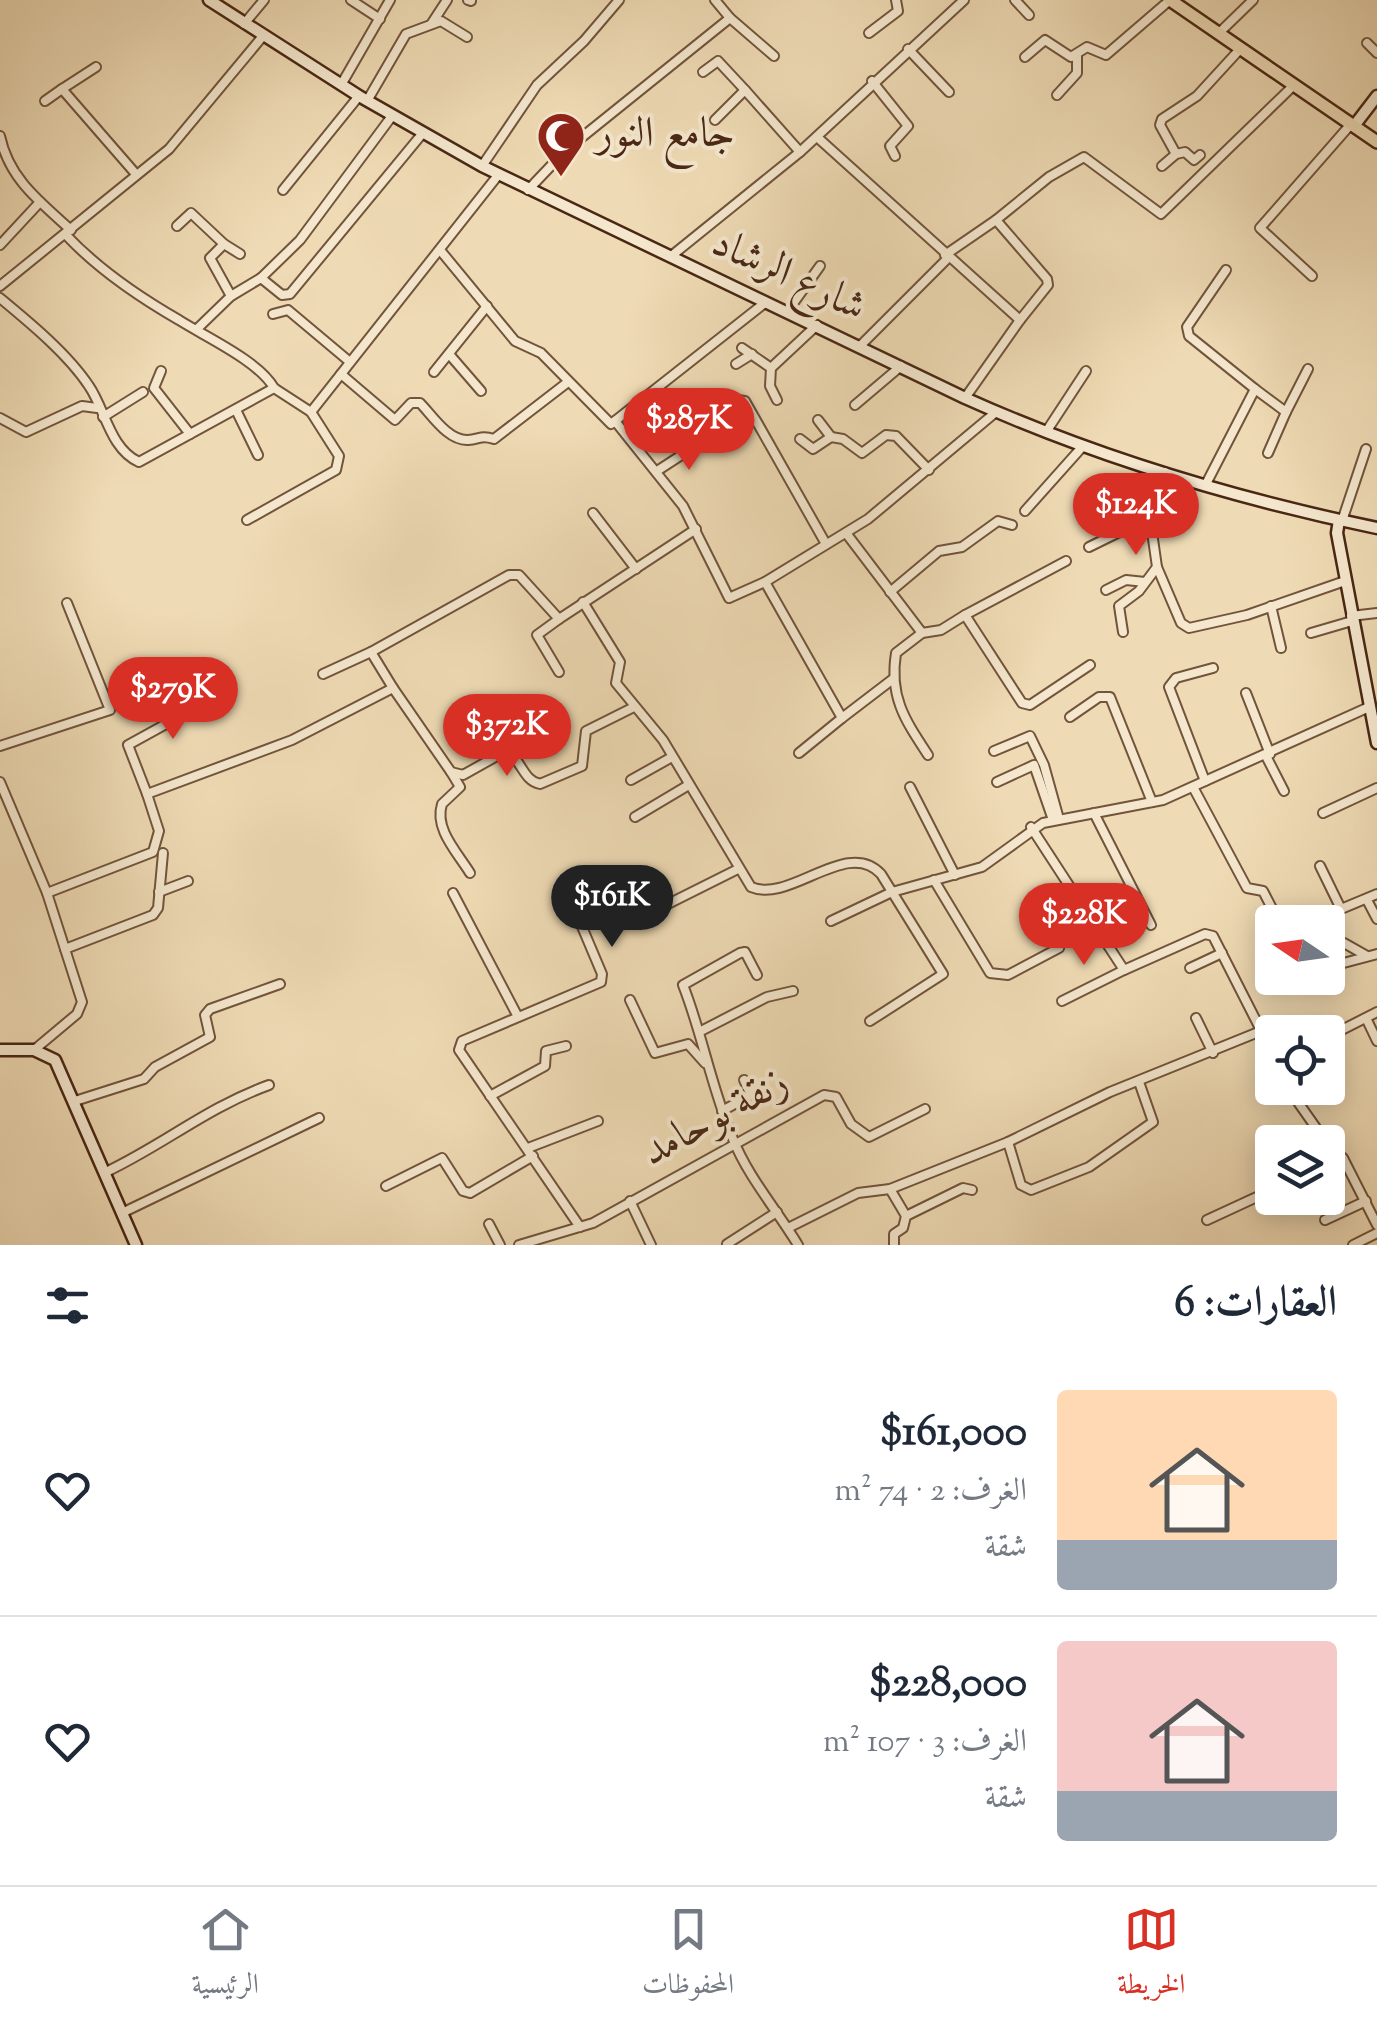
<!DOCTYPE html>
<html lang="ar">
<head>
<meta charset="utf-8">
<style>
  body { margin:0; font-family:"Sorts Mill Goudy",Amiri,serif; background:#f2f2f3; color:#1f2937; direction:rtl; height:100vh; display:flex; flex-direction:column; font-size:38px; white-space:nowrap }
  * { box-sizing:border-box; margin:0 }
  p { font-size:32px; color:#747a83 }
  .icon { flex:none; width:55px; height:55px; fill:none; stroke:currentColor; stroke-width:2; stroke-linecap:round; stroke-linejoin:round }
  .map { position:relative; height:1245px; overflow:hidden; direction:ltr }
  .panel { display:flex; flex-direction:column; background:#fff; flex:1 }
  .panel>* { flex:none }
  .needle { width:65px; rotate:283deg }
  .tools { position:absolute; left:1255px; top:905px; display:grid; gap:20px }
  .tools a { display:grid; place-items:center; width:90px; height:90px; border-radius:10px; background:#fff; box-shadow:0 5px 25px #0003; font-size:50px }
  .price { position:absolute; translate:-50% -85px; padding:0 22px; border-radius:35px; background:#d93025; color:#fff; font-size:32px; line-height:65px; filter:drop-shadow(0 2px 5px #0008) }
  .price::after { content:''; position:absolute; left:50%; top:60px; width:30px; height:22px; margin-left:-15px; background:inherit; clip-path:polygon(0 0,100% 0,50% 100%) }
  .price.selected { background:#222; color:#fff }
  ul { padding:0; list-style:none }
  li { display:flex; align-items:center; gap:30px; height:250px; padding:0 40px }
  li+li { border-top:2px solid #e0e1e3 }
  li span { display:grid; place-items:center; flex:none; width:280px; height:200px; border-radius:10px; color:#555 }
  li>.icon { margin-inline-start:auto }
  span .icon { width:120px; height:120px; fill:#fffc; stroke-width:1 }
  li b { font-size:42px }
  h2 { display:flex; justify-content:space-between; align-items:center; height:120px; padding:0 40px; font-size:42px }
  .tabs { display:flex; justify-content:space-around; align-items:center; height:140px; border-top:2px solid #e0e1e3; background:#fff; font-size:28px; color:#747a83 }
  .tabs a { display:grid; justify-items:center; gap:5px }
  .tabs .selected { color:#d93025 }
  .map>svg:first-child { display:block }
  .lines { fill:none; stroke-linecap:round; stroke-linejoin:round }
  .street-casing { stroke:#72543b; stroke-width:12 }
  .secondary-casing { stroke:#492713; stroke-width:15 }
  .primary-casing { stroke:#492713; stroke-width:16 }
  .street { stroke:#f4e7ce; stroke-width:8 }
  .secondary { stroke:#f4e7ce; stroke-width:10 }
  .primary { stroke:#eedab4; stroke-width:11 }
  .labels { text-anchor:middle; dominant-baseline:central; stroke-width:8; stroke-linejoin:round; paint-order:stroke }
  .poi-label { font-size:42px; fill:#492713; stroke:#f4e7ce; text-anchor:start }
  .street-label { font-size:42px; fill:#492713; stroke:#f4e7ce }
</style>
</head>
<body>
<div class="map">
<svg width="1377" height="1245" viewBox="0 0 1377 1245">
  <rect width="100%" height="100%" fill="#eedab4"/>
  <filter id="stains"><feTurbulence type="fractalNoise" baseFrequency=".002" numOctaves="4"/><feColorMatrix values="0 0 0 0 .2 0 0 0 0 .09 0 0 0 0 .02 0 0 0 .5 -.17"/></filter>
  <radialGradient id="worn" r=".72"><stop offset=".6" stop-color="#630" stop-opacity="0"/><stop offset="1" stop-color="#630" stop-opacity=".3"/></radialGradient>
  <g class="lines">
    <g class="street-casing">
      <g id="street">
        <path d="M351,0L380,19"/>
        <path d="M468,0L471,1"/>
        <path d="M1015,0L1029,15"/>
        <path d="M730,18L774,56"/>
        <path d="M432,23L447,0"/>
        <path d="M244,24L264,0"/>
        <path d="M869,33L898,11L896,0"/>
        <path d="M1219,33L1253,0"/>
        <path d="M1367,43L1377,53"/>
        <path d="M908,49L949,92"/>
        <path d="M1025,57L1045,40L1071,57L1087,47L1106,55L1170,0"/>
        <path d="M96,67L62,89L135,173"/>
        <path d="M703,72L718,61L745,90"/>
        <path d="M872,81L908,126L890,146L895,156"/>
        <path d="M341,85L390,0"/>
        <path d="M1057,95L1077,73V56"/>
        <path d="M45,101L62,89"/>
        <path d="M367,101L406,34L441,21L467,37"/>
        <path d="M715,120L745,90L800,152"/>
        <path d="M0,136C9,179 40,202 71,230"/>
        <path d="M817,137L1020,320L965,398"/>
        <path d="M1176,154L1185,152L1194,160L1200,155"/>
        <path d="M482,166L537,85L584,41L619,0"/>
        <path d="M1162,166L1176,154L1160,125L1162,119L1197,96L1241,48"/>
        <path d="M283,190L359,96"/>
        <path d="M528,190L566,150L730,18L715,0"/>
        <path d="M996,220L1049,177L1084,157L1161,214L1294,85"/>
        <path d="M177,226L191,213L224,244L210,258L231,296"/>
        <path d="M66,235C98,269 139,297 179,320C204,336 259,361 274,388"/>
        <path d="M224,244L240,254"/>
        <path d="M0,245L40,202"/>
        <path d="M440,250L515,341L541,353L611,424L615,421"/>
        <path d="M945,255L996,220L1047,279L1048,285L1020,320"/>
        <path d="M670,257L800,152L964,0"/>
        <path d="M1312,276L1260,228L1351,124"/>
        <path d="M261,278L300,240L392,116"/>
        <path d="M0,286L169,149L263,36"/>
        <path d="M0,298C29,322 68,354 89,386C105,409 110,449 139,462L274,388L311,412L499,174"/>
        <path d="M766,302L615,421L683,506L729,598L765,582L868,519L996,412"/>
        <path d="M787,312L820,266"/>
        <path d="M273,314L288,310L350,362"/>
        <path d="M198,328L231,296L261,278L282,295L290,294L422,134"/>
        <path d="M860,346L948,258"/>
        <path d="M742,348L771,368"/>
        <path d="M449,354L481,391"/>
        <path d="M736,364L752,354"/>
        <path d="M161,371L154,388L190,434"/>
        <path d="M434,372L487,306"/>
        <path d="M341,374L395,420L411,403H420C432,415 448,441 468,440C480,439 481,435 494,439L568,382"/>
        <path d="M1255,389L1286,412L1308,369"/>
        <path d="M710,400L714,396L721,405L730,399L745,401L826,544"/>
        <path d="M777,400L770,386L771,368L817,325"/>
        <path d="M855,405L901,366"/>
        <path d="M236,410L258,455"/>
        <path d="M103,417L143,392"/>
        <path d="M0,418L26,432L82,406L97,408"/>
        <path d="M818,420L831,437"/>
        <path d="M1046,432L1086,371"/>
        <path d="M800,439L813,449L831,437L843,439L862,453L886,435L896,436L929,470"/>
        <path d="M1268,453L1286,412"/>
        <path d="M657,471L700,443"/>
        <path d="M1206,484L1255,389L1189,336L1187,327L1226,270"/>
        <path d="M1025,511L1083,446"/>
        <path d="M593,513L636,569"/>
        <path d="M247,520L336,470L339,456L311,412"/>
        <path d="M1342,521L1366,449"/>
        <path d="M846,533L922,633L896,653C889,697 905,720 928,755"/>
        <path d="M1089,547L1152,516"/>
        <path d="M1157,567L1181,623L1189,628L1247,615L1345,581"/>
        <path d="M765,582L842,718L893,679"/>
        <path d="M1106,590L1126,580L1145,582"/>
        <path d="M890,592L939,551L962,547L998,521L1012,525"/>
        <path d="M583,602L620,662L616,683L663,740L751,887C790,904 847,837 881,874L943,974L870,1021"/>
        <path d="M1271,606L1281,648"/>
        <path d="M965,615L1066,561"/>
        <path d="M1351,616L1377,613"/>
        <path d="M1123,632L1119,606L1139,591L1157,567L1151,525L1165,472"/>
        <path d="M922,633L941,630L965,615L1022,703L1030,705L1090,665"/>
        <path d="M1311,633L1352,621"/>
        <path d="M559,672L537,635L559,619"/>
        <path d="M323,674L371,652"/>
        <path d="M393,688L451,772L463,775L504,752C522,756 521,780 540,784L582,766L586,731L634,707"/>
        <path d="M1246,693L1270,754"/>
        <path d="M1070,717L1099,697H1110L1152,802"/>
        <path d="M0,746L110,710L67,603"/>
        <path d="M994,751L1030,736L1044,765L1059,819"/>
        <path d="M799,753L842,718"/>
        <path d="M1266,756L1284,791"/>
        <path d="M451,772L460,787L442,804C434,829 457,852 470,873"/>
        <path d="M631,780L672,757"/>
        <path d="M1205,781L1169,687L1176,678L1213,668"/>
        <path d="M0,782L47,893"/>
        <path d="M997,782L1034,765L1053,820"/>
        <path d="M910,787L955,875"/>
        <path d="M1193,787L1247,888L1263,891L1279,922"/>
        <path d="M147,794L128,745L217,696"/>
        <path d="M1094,813L1151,925"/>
        <path d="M1323,813L1377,788"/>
        <path d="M635,817L687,786"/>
        <path d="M1031,827L1124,970L1205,934L1213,936L1272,1052"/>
        <path d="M1320,866L1341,909L1377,894"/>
        <path d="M934,880L990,973L1008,975L1059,948"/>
        <path d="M159,892L188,881"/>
        <path d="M453,893L517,1015"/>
        <path d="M1367,900L1377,919"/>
        <path d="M668,904L738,869"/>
        <path d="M831,921L892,892L982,867L1043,823L1163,800L1369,707"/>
        <path d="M580,922L602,974L601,982L462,1041L459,1050L580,1227"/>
        <path d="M1344,943L1367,956"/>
        <path d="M65,949L153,915L158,908L163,853"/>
        <path d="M1336,965L1377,954"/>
        <path d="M1190,968L1222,953"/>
        <path d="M757,975L745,952L740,953L683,985C703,1036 711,1087 733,1139C748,1177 777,1210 798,1245"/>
        <path d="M630,1000L655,1053L688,1044L705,1063"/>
        <path d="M1062,1001L1124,970"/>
        <path d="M1196,1018L1213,1053"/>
        <path d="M1366,1018L1377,1041"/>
        <path d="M701,1031L767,997L793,991"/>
        <path d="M1328,1037L1377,1012"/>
        <path d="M34,1050L77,1014L82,1002L47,893L153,852L159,831L147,794L292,740L393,688L371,652L509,575H519L559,619L696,529"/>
        <path d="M1288,1088L1326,1142"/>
        <path d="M490,1096L545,1066L546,1051L566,1046"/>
        <path d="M75,1101L144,1079L155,1067L210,1037L205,1015L210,1009L280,984"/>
        <path d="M722,1111L751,1095L744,1080"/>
        <path d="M1008,1142L1021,1185L1031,1190L1089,1167L1153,1122L1139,1082"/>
        <path d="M1328,1145L1343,1158L1377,1225"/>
        <path d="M528,1148L598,1121"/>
        <path d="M106,1172C165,1144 206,1108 269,1085"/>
        <path d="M386,1186L442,1158L463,1191L470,1193L533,1156"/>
        <path d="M890,1189L906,1216L903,1228L894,1234V1245"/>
        <path d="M630,1201L651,1245"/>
        <path d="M124,1212L319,1118"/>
        <path d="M906,1216L963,1188L972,1190"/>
        <path d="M1207,1220L1272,1190"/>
        <path d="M1325,1220L1366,1201"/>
        <path d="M489,1224L500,1245"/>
        <path d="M788,1228L858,1193L890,1189L1008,1142L1110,1092L1261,1031"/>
        <path d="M727,1244L777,1212"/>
        <path d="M519,1245L593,1223L824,1095L836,1097L851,1124L869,1137L925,1109"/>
        <path d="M1353,1245L1377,1233"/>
      </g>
    </g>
    <g class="secondary-casing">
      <g id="secondary">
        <path d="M209,0L359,96L482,166L965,398C1096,457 1237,499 1377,528"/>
        <path d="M1354,126L1377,96"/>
        <path d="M1339,520L1337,533L1377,743"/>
        <path d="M0,1050H34L55,1060L136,1245"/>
      </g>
    </g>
    <g class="primary-casing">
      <path id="primary" d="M1170,0L1377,142"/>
    </g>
    <use href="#street" class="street"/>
    <use href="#secondary" class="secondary"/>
    <use href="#primary" class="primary"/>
  </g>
  <defs>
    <g id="mosque-pin" transform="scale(2.5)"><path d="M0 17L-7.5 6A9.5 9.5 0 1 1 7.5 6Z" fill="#8f2418" stroke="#f4e7ce"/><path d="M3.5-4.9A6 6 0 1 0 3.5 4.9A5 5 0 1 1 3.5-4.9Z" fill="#fff"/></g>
  </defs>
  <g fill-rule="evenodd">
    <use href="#mosque-pin" x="561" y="136"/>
  </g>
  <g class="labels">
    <g class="poi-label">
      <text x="596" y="136">جامع النور</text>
    </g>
    <g class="street-label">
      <text transform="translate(788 277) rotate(25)">شارع الرشاد</text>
      <text transform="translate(716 1119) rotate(-29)">زنقة بوحامد</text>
    </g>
  </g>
  <rect width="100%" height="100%" filter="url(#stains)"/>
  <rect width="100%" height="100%" fill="url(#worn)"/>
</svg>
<div class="tools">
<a><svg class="needle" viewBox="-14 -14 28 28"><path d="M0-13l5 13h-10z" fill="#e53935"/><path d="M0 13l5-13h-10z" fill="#747a83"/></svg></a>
<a><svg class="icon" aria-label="locate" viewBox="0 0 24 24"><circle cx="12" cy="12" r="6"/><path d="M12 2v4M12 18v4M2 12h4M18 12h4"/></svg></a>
<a><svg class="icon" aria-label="layers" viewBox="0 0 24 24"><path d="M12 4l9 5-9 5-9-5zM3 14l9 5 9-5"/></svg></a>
</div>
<b class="price" style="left:689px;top:473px">$287K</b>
<b class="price" style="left:1136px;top:558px">$124K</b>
<b class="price" style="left:173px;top:742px">$279K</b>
<b class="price" style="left:507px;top:779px">$372K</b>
<b class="price selected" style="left:612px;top:950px">$161K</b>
<b class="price" style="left:1084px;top:968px">$228K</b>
</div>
<section class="panel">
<h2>العقارات: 6<svg class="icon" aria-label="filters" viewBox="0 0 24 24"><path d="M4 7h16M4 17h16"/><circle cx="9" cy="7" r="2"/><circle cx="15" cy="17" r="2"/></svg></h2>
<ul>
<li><span style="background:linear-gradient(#ffd9b3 75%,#9aa5b1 0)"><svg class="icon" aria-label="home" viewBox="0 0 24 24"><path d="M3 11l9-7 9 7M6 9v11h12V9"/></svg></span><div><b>$161,000</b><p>الغرف: 2 · 74 m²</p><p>شقة</p></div><svg class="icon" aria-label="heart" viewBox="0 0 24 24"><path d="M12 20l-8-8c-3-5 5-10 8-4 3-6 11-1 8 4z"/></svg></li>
<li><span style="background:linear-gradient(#f6c9c9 75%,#9aa5b1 0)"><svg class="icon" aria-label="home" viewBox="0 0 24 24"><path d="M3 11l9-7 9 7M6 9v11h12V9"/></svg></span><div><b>$228,000</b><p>الغرف: 3 · 107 m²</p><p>شقة</p></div><svg class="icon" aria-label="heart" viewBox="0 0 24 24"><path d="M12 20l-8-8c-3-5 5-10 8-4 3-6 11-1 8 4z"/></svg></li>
</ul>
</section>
<nav class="tabs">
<a class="selected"><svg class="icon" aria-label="map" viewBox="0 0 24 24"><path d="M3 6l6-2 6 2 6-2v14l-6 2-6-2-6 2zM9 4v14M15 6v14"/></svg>الخريطة</a>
<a><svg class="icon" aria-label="saved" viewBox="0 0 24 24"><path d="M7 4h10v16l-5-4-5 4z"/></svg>المحفوظات</a>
<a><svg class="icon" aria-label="home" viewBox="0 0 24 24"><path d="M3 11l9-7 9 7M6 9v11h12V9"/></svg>الرئيسية</a>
</nav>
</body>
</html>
